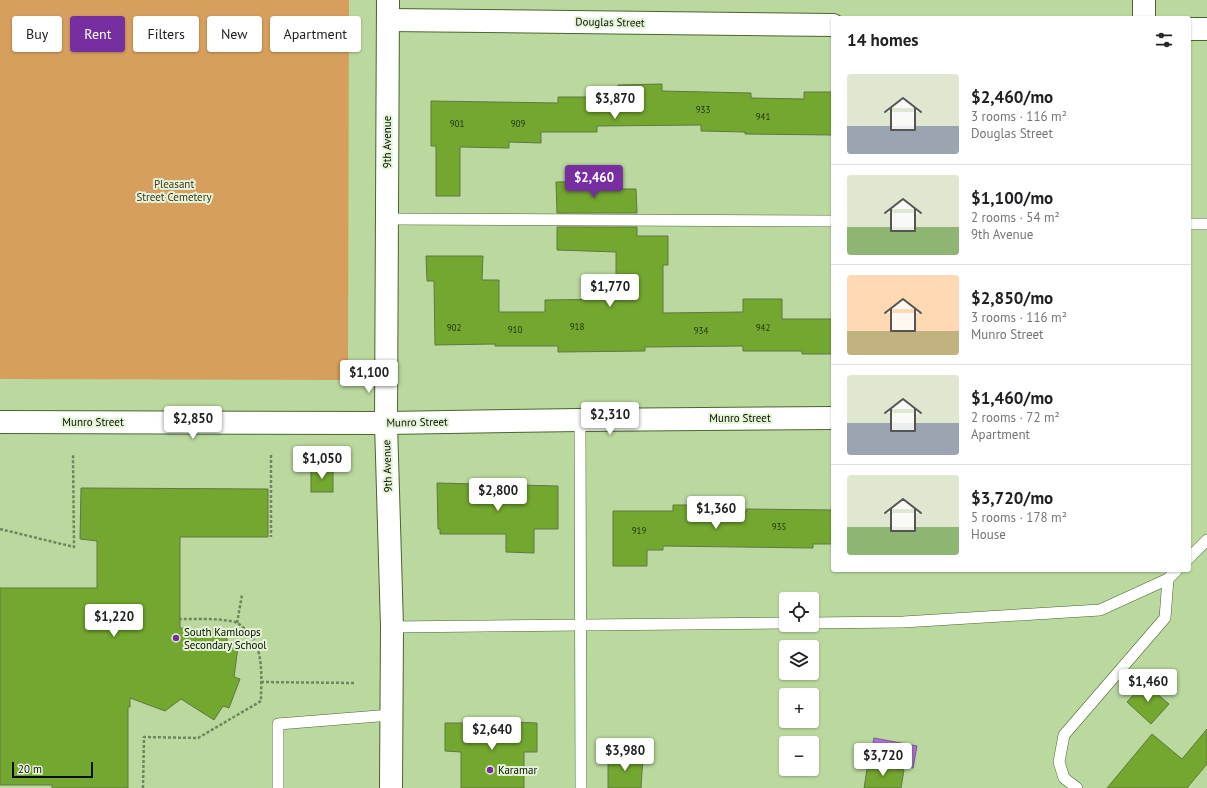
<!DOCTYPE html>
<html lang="en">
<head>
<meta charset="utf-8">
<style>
  body { margin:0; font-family:"PT Sans",sans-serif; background:#f6f6f6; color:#202124; height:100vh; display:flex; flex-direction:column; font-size:15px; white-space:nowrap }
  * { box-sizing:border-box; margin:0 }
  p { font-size:13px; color:#757577 }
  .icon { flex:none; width:22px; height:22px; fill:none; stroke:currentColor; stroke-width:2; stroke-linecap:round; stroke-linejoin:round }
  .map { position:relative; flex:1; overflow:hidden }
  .drawer { position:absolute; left:831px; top:16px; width:360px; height:556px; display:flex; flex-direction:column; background:#fff; border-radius:4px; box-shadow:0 1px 3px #0004 }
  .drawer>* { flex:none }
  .guide { position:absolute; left:12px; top:16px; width:380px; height:36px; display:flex; gap:8px }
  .buttons { position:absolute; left:779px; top:592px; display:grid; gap:8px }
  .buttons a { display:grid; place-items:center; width:40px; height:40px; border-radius:4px; background:#fff; box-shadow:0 1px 3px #0004; font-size:20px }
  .scale { position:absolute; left:12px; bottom:10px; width:81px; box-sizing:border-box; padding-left:4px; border:2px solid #060f00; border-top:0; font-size:11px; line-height:14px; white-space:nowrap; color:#060f00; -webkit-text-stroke:3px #e5f4d7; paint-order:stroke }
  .price { position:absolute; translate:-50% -34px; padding:0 9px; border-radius:4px; background:#fff; color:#222; font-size:13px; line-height:26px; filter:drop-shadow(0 1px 2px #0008) }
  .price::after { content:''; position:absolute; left:50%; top:24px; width:12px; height:9px; margin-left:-6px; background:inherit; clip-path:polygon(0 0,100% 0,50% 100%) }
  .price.current { background:#772ea1; color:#fff }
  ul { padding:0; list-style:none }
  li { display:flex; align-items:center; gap:12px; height:100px; padding:0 16px }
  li+li { border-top:1px solid #e0e0e0 }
  li span { display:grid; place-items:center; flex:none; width:112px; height:80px; border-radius:4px; color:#555 }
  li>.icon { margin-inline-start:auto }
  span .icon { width:48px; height:48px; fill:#fffc; stroke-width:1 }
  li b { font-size:17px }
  h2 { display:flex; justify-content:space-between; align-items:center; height:48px; padding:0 16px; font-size:17px }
  .chip { padding:0 14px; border-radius:4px; background:#fff; box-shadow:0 1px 3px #0004; font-size:14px; line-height:36px }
  .chip.current { background:#772ea1; color:#fff }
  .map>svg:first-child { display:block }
  .green { fill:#d69f5d }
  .water { fill:#b276db; stroke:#7e5799 }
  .building { fill:#74a730; stroke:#5e7843 }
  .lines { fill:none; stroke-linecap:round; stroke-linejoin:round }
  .service-casing { stroke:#4b6430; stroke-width:12 }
  .minor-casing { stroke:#4b6430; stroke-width:24 }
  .path { stroke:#6f855d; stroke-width:2.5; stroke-dasharray:3 2; stroke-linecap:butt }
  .service { stroke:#fff; stroke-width:11 }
  .minor { stroke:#fff; stroke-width:22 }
  .poi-dot { fill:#772ea1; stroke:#e5f4d7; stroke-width:1.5 }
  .labels { text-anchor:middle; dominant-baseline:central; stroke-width:4; stroke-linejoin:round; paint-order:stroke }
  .number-label { font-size:9px; fill:#22350c }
  .street-label { font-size:11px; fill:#060f00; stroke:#e5f4d7 }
  .park-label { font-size:11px; fill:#41311f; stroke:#e5f4d7 }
  .poi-label { font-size:11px; fill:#060f00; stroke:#e5f4d7; text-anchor:start }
</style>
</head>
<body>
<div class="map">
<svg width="1207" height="788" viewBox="0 0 1207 788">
  <rect width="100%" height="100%" fill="#bbd99f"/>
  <path class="green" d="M0,0H349L348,380L0,379Z"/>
  <path class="water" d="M874,738L917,746L913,768L870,760Z"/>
  <g class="building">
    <path d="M662,84V91L751,93V98L804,99V92H833V135L745,134V132L701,131V125L597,126V132H541V143L509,142V148L460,147V196H436V146H431V101L558,103V97H618V85Z"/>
    <path d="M597,181L598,189H636L637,213H557L556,182Z"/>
    <path d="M557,227H637V236H668V265H663V313L743,312V299H782V319H833V354H802V351H743V346L645,347V351L558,352V346H495V344L435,345L434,281H427L426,256H483L482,280H499V312H545V300L616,299V252L557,250Z"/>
    <rect x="311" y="467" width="22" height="25"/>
    <path d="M437,483L558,486V529H534V553L506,552V534H440V529H438Z"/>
    <path d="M81,488L268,489V537H180V628L227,631V649L238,647L234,677L240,679L229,708L223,706L214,720L181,699L165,711L130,698V707H128V788H52V785H0V588H97V541L80,539Z"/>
    <path d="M673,505H702V512H746V509L833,510V544H813V548L663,546V550H647V566H613V511H673Z"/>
    <path d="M1144,683L1169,704L1151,724L1127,702Z"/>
    <path d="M470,718H512V722L537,723V752H524V788H461V752L445,751V723H470Z"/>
    <path d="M1207,729V764L1187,788H1107L1152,734L1182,759Z"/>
    <path d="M608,756L643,757L641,788H608Z"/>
    <path d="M868,763L904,770L901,788H864Z"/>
  </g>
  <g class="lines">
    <g class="service-casing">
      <g id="service">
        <path d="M386,219L833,221"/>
        <path d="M1189,224H1207"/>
        <path d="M580,420L581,788"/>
        <path d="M1189,558L1207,540"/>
        <path d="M812,623L903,622L1100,610L1168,579L1177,570"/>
        <path d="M392,627L786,623"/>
        <path d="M278,788V724L391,715"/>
        <path d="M1077,788L1064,778L1059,762L1064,735L1165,618L1168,579"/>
      </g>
    </g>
    <g class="minor-casing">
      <g id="minor">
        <path d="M388,0L386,423L392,627L391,788"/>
        <path d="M1144,18V0"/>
        <path d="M388,20L833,25"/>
        <path d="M1189,29H1207"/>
        <path d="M0,422L386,423L580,420L833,418"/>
      </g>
    </g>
    <g class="path">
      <path d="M271,455V537"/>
      <path d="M0,529L74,547L73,454"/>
      <path d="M237,623L242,595"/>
      <path d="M261,682L354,683"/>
      <path d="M143,788L144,737L198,738L261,701C261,678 265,646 245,629C242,627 239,623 235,622C217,618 198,619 180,619"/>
    </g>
    <use href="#service" class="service"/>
    <use href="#minor" class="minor"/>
  </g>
  <g class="poi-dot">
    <circle cx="176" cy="638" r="4"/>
    <circle cx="490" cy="770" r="4"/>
  </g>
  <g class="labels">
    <g class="number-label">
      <text x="703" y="109">933</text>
      <text x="763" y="116">941</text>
      <text x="457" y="123">901</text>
      <text x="518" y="123">909</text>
      <text x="577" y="326">918</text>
      <text x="454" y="327">902</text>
      <text x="763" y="327">942</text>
      <text x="515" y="329">910</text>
      <text x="701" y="330">934</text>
      <text x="779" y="526">935</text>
      <text x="639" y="530">919</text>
    </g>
    <g class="street-label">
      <text transform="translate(610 22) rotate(1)">Douglas Street</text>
      <text transform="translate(387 142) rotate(-90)">9th Avenue</text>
      <text x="740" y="418">Munro Street</text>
      <text x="93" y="422">Munro Street</text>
      <text transform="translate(417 422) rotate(-1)">Munro Street</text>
      <text transform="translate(387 466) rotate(-92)">9th Avenue</text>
    </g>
    <g class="park-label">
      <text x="174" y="184">Pleasant<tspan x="174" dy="13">Street Cemetery</tspan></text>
    </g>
    <g class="poi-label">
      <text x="184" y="632">South Kamloops<tspan x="184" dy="13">Secondary School</tspan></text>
      <text x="498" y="770">Karamar</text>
    </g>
  </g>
</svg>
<div class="buttons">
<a><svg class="icon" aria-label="locate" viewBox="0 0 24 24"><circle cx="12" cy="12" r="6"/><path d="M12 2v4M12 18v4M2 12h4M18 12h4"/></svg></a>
<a><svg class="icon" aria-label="layers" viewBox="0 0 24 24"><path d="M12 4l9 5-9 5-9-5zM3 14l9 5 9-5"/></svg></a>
<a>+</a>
<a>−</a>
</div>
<div class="scale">20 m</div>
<b class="price" style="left:615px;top:120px">$3,870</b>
<b class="price current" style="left:594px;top:199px">$2,460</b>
<b class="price" style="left:610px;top:308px">$1,770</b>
<b class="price" style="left:369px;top:394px">$1,100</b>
<b class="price" style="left:610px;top:436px">$2,310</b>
<b class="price" style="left:193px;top:440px">$2,850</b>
<b class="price" style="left:322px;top:480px">$1,050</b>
<b class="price" style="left:498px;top:512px">$2,800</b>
<b class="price" style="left:716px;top:530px">$1,360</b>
<b class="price" style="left:114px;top:638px">$1,220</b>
<b class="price" style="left:1148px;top:703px">$1,460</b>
<b class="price" style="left:492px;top:751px">$2,640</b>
<b class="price" style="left:625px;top:772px">$3,980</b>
<b class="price" style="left:883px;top:777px">$3,720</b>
<div class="guide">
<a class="chip">Buy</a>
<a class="chip current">Rent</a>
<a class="chip">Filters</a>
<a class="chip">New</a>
<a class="chip">Apartment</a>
</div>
<section class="drawer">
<h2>14 homes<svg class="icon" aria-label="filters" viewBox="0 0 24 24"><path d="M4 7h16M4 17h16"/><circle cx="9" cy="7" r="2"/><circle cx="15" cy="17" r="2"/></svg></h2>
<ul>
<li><span style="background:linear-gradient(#dfe7d0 65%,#9aa5b1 0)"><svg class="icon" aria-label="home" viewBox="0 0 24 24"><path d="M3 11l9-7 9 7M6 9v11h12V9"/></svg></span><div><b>$2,460/mo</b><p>3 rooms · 116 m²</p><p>Douglas Street</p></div></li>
<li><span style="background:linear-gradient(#dfe7d0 65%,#8fb573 0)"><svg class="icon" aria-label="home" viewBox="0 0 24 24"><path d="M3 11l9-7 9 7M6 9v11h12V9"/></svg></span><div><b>$1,100/mo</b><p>2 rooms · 54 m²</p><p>9th Avenue</p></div></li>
<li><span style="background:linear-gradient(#ffd9b3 70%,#c2b280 0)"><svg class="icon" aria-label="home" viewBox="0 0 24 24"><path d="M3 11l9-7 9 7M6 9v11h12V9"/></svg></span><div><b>$2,850/mo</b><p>3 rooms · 116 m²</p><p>Munro Street</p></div></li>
<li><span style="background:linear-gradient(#dfe7d0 60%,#9aa5b1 0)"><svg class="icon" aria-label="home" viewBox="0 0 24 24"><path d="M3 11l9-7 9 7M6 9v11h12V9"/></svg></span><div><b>$1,460/mo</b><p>2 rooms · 72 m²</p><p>Apartment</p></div></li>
<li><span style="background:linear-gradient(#dfe7d0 65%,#8fb573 0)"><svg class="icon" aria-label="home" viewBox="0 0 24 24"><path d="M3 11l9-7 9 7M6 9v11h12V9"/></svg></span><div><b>$3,720/mo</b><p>5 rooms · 178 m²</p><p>House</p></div></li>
</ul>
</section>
</div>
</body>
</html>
